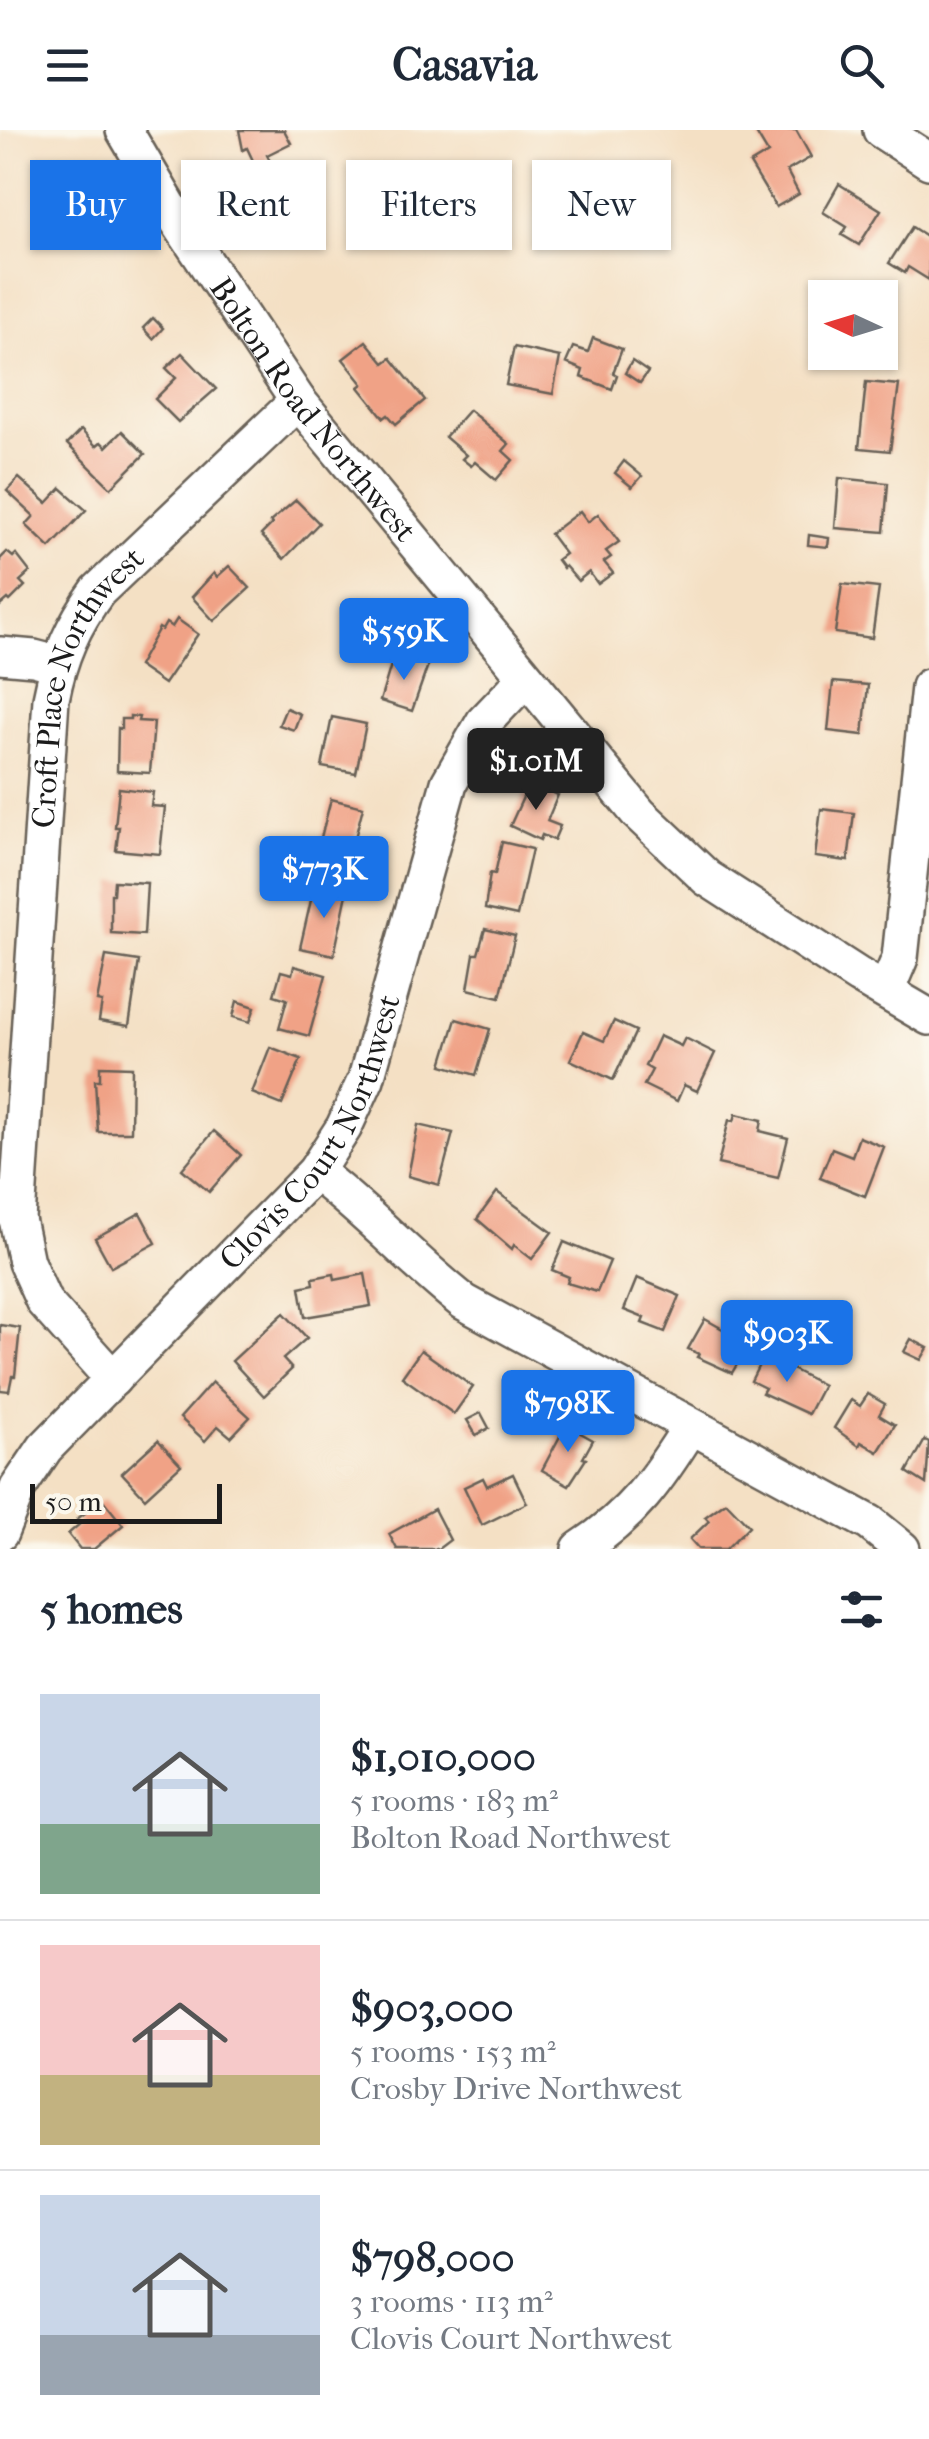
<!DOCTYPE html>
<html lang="en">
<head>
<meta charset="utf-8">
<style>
  body { margin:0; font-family:"IM FELL French Canon",serif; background:#f2f2f3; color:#1f2937; height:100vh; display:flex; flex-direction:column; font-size:38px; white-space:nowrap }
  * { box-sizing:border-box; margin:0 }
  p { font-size:32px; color:#747a83 }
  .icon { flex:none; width:55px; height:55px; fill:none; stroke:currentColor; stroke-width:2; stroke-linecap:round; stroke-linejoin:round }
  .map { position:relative; height:1419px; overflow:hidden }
  .drawer { display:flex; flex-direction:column; background:#fff; flex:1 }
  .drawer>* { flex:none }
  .top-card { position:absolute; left:30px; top:30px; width:870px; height:90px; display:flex; gap:20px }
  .needle { width:65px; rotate:274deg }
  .fabs { position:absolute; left:808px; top:150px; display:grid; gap:20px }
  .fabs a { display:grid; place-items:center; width:90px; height:90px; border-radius:0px; background:#fff; box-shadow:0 2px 8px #0004; font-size:50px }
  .scale { position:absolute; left:30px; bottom:25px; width:192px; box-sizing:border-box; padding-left:10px; border:5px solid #1c1c1c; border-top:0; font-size:28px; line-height:35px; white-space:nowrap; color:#1c1c1c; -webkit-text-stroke:8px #fbf7ec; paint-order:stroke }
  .price { position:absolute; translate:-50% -85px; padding:0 22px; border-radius:10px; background:#1a73e8; color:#fff; font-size:32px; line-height:65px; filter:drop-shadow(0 2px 5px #0008) }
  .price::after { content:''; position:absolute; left:50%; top:60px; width:30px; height:22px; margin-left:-15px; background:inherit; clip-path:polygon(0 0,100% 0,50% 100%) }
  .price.on { background:#222; color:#fff }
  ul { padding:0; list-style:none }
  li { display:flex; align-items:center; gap:30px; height:250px; padding:0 40px }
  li+li { border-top:2px solid #e0e1e3 }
  li span { display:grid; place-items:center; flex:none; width:280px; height:200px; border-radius:0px; color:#555 }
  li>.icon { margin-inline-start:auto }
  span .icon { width:120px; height:120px; fill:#fffc; stroke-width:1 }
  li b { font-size:42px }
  h2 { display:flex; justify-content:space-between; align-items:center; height:120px; padding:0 40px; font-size:42px }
  .pill { padding:0 35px; border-radius:0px; background:#fff; box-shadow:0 2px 8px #0004; font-size:35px; line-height:90px }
  .pill.on { background:#1a73e8; color:#fff }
  header { display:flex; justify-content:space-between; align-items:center; height:130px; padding:0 40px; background:#fff; font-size:45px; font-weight:700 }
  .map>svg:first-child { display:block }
  .building { fill:#f0a286 }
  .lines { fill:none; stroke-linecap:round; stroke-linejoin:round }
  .minor-casing { stroke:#686157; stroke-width:40 }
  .minor { stroke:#fff; stroke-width:35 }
  .labels { text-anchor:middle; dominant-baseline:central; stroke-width:8; stroke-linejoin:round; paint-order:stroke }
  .street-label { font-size:32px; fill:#1c1c1c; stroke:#fbf7ec }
</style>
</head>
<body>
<header><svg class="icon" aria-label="menu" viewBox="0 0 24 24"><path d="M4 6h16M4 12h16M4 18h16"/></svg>Casavia<svg class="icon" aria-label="search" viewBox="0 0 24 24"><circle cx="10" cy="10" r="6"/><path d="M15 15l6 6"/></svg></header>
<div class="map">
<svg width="929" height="1419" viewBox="0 0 929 1419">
  <rect width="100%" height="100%" fill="#fbf7ec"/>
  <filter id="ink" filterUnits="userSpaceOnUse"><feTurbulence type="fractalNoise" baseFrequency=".01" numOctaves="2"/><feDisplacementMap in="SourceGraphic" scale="20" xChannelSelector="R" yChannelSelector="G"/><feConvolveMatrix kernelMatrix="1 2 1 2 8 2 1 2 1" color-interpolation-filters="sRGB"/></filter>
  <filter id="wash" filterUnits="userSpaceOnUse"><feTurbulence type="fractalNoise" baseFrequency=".0048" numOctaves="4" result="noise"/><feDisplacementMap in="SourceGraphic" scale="40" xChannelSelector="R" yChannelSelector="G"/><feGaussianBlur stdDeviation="2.25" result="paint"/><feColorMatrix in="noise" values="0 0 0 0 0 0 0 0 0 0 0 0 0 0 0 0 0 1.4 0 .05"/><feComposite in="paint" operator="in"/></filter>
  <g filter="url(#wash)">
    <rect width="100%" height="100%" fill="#f4e0c4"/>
    <g id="blocks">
      <g class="building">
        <path d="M239,0H284L291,13L267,25L270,31L256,37L247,18L243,20Z"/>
        <path d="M761,0H796L811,27L787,41L799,64L776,77L750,34L768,23L756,3Z"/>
        <path d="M839,54L881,80L859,115L842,105L847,97L823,82Z"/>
        <path d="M912,97L929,108V150L908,137L905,143L889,133Z"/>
        <path d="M153,188L163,198L153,209L143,198Z"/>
        <path d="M593,208L622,219L613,243L617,245L612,259L581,247L583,240L566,233L573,217L588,222Z"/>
        <path d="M366,211L384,233L391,228L425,270L396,294L388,285L384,288L359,257L363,254L343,229Z"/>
        <path d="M514,217L560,227L553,264L506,255Z"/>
        <path d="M182,223L216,259L178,292L155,269L176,248L166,238Z"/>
        <path d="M632,231L648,242L640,253L625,243Z"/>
        <path d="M866,252L899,255L890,321L859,318Z"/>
        <path d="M469,280L509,314L503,321L513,330L496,350L475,332L471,336L462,329L466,325L445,307Z"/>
        <path d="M81,300L96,316L101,312L106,317L122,301L145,324L111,358L67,314Z"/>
        <path d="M624,331L642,346L632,357L615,343Z"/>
        <path d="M19,348L47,373L61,358L86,380L50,418L26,395L34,386L7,361Z"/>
        <path d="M839,348L888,353L884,402L835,398Z"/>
        <path d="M296,370L319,393L284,429L261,405L272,394L270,392Z"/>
        <path d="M580,381L588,392L598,384L619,412L606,421L611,427L604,432L613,443L598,454L589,442L578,451L565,436L563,438L557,430L565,424L550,404Z"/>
        <path d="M809,405L829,408L828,417L808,415Z"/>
        <path d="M7,422L13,427L16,424L30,442L20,451L25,456L10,471L8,469L0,476V429Z"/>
        <path d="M229,436L250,458L214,491L192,467L214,443L217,447Z"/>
        <path d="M842,454L879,458L872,508L835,503Z"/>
        <path d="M177,489L198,504L164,554L138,536L159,498L162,500L166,493L172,497Z"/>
        <path d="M394,525L428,535L412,581L380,571Z"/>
        <path d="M833,552L868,555L863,605L828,601Z"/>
        <path d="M286,578L300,584L294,600L279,595Z"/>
        <path d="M130,586L139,587L138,591L154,592L150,643L117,641L118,598L121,599V589H130Z"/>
        <path d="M332,587L366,594L356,643L322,637Z"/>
        <path d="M530,652L558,665L547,691L560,696L554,710L542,705L540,710L510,696Z"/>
        <path d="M119,658L153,662L151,676L165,677L160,724L116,720L119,697H115Z"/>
        <path d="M331,669L363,677L349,731L317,723Z"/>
        <path d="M821,679L854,683L848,731L815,727Z"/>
        <path d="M502,712L532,719L517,786L485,779L490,743L495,744Z"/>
        <path d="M114,751L147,753L144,805L111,803V764H113Z"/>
        <path d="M314,757L347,764L334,825L300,818Z"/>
        <path d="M485,799L515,806L500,867L468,859L474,824H478Z"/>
        <path d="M106,826L139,831L129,896L99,891L102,872L97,871Z"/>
        <path d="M294,836L326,845L309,906L279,898L287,869L274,865L281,841L292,844Z"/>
        <path d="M237,871L255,877L250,892L233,887Z"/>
        <path d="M456,889L490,899L476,945L442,935Z"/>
        <path d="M614,891L636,901L613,950L570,930L583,902L604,911Z"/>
        <path d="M659,906L681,916L685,908L715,923L697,961L684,955L677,971L644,955L652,940L645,936Z"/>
        <path d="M270,917L301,929L282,975L252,963Z"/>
        <path d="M100,936L132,937L131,1002H98L95,950H100Z"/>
        <path d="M736,984L762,990L760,1001L788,1008L778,1048L718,1034L729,990L734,991Z"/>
        <path d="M418,995L453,1003L439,1055L408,1046Z"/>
        <path d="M214,1001L241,1025L209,1062L182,1039Z"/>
        <path d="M859,1007L884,1017L865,1066L820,1048L832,1018L852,1026Z"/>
        <path d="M497,1062L552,1102L532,1129L514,1115L512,1119L477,1089Z"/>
        <path d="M140,1083L156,1113L111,1137L95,1108Z"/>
        <path d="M564,1112L610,1131L597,1162L567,1153L569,1147L552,1140Z"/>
        <path d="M334,1144L335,1150L365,1144L371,1176L305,1187L300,1157L314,1154L313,1148Z"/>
        <path d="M637,1148L680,1166L665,1202L642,1193L644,1188L624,1180Z"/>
        <path d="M284,1183L307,1208L283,1229L292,1239L264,1266L232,1231Z"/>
        <path d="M705,1189L749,1214L732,1243L697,1227L699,1224L688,1219Z"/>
        <path d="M0,1195L20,1198L15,1246H12L9,1261L0,1260Z"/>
        <path d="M911,1209L928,1218L921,1230L904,1222Z"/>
        <path d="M421,1220L473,1257L454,1284L402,1247Z"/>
        <path d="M764,1225L823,1255L808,1284L762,1263L765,1258L751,1251Z"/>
        <path d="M212,1252L250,1287L231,1307L218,1296L205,1311L180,1288Z"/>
        <path d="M868,1264L885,1274L879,1285L895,1295L878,1322L861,1312L859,1316L834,1298L851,1270L860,1276Z"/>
        <path d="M481,1283L489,1298L476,1305L467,1290Z"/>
        <path d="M566,1295L593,1310L583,1328L586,1329L569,1355L542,1340Z"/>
        <path d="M158,1310L181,1335L145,1368L122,1343Z"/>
        <path d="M925,1310L929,1312L926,1354L907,1342Z"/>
        <path d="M513,1344L527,1373L482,1395L464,1357L483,1348L487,1356Z"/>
        <path d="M103,1370L123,1395L94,1419H80L68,1404L81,1393L77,1389Z"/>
        <path d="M726,1372L749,1396L726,1419H699L690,1409L709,1391L705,1387Z"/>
        <path d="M434,1379L450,1410L438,1419H397L389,1404Z"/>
      </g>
    </g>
  </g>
  <g filter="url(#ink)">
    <use href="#blocks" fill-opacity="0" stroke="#686157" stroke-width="2.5"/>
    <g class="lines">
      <g class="minor-casing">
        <g id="minor">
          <path id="s1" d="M124,0L174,85L298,271L639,684L707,748L859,846L929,887"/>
          <path d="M881,0L929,31"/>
          <path d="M0,525L34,528L57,534"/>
          <path d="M886,861L900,828L929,557"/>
          <path d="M315,1042C368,1082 412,1131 464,1172L870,1393L902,1419"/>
          <path id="s2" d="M113,1249L44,1172L26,1132L17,1089L51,569C59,527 73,495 98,461L298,271"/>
          <path id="s3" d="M0,1403L18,1358L45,1318L315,1042L344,997L366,949L449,653L484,592L526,548"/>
          <path d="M580,1419C633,1385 658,1349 691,1296"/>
        </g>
      </g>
      <use href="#minor" class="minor"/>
    </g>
  </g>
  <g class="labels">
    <g class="street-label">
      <text stroke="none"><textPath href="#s1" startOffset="338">Bolton Road Northwest</textPath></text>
      <text stroke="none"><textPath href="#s2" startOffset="735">Croft Place Northwest</textPath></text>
      <text stroke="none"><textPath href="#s3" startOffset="515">Clovis Court Northwest</textPath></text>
    </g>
  </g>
</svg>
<div class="fabs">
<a><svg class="needle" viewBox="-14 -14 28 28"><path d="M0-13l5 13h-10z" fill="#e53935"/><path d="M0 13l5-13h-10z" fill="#747a83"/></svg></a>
</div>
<div class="scale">50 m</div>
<b class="price" style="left:404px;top:553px">$559K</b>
<b class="price on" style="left:536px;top:683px">$1.01M</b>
<b class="price" style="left:324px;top:791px">$773K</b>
<b class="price" style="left:787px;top:1255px">$903K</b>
<b class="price" style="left:568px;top:1325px">$798K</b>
<div class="top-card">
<a class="pill on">Buy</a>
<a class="pill">Rent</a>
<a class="pill">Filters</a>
<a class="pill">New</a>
</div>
</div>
<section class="drawer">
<h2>5 homes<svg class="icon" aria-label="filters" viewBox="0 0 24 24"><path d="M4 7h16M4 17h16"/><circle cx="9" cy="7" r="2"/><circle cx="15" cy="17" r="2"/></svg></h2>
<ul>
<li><span style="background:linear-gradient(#c9d6e8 65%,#7fa58c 0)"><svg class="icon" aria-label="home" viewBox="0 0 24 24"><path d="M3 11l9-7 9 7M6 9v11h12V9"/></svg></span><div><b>$1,010,000</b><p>5 rooms · 183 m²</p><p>Bolton Road Northwest</p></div></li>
<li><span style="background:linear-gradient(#f6c9c9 65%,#c2b280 0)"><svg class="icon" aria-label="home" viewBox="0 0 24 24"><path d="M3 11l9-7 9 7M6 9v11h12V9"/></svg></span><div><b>$903,000</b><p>5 rooms · 153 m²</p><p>Crosby Drive Northwest</p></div></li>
<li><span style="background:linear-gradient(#c9d6e8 70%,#9aa5b1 0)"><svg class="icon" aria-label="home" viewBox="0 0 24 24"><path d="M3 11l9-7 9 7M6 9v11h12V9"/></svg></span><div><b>$798,000</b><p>3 rooms · 113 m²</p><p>Clovis Court Northwest</p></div></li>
</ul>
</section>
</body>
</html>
